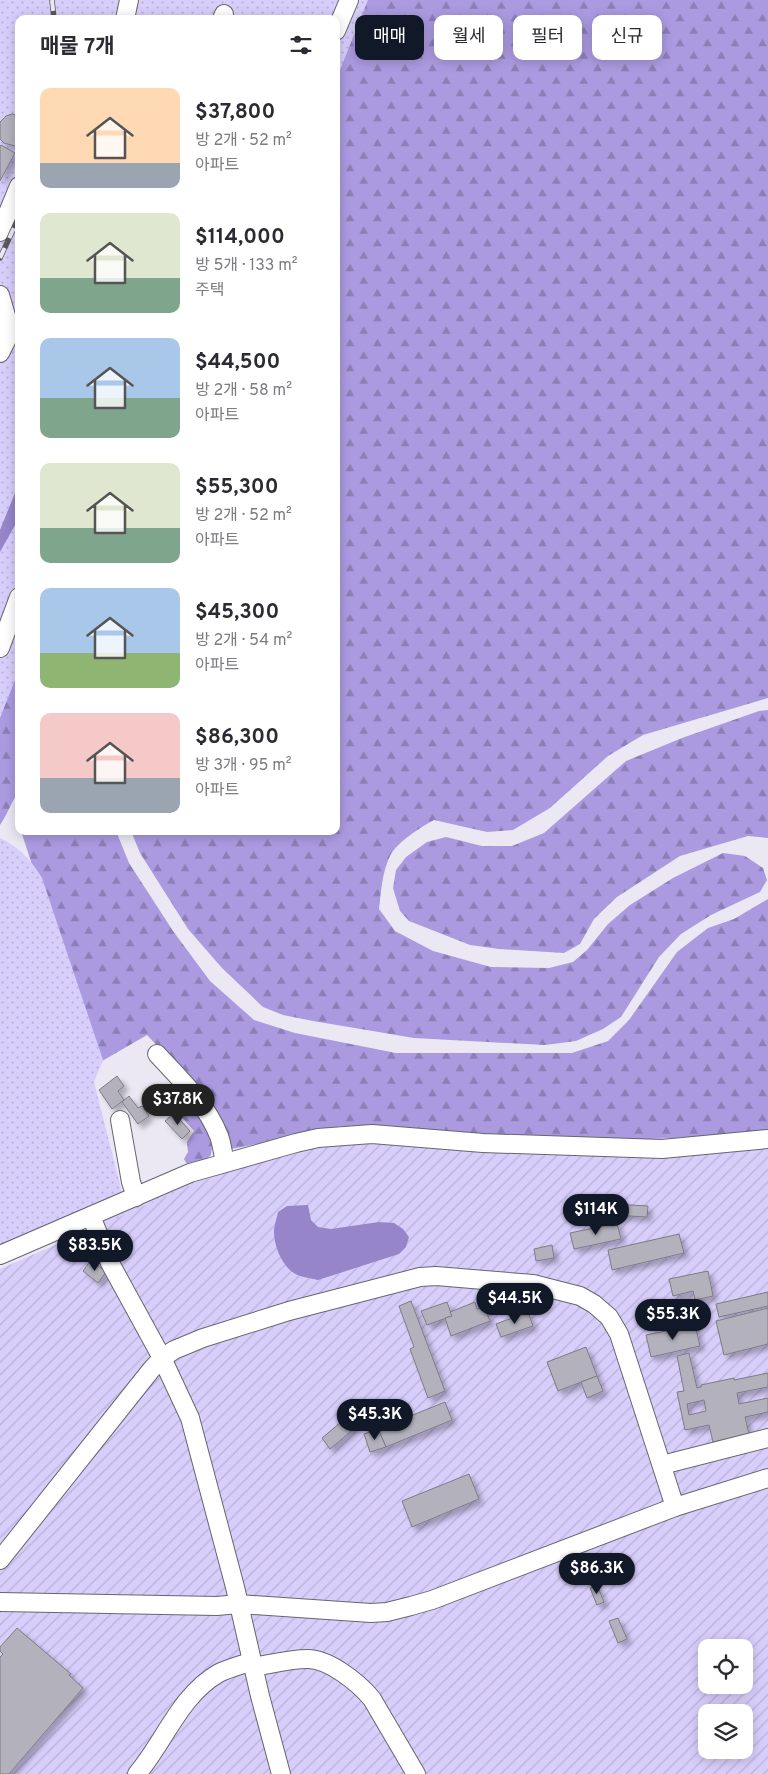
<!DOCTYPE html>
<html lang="ko">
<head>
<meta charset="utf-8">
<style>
  body { margin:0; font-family:Overpass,"Noto Sans KR",sans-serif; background:#f7f7f7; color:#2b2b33; height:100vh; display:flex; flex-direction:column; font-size:19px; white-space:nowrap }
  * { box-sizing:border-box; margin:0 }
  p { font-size:16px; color:#7c7c81 }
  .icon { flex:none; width:28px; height:28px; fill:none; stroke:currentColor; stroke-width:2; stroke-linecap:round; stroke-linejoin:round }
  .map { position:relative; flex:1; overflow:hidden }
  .sheet { position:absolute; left:15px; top:15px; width:325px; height:820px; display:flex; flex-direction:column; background:#fff; border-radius:10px; box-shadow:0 2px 12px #0003 }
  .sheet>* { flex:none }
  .top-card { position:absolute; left:355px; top:15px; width:338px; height:45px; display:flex; gap:10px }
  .controls { position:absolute; left:698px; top:1639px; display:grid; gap:10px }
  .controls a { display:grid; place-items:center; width:55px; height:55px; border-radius:10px; background:#fff; box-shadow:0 2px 12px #0003; font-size:25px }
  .price { position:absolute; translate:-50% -42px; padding:0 11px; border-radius:18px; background:#111827; color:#fff; font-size:16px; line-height:32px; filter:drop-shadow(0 1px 2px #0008) }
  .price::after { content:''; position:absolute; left:50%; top:30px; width:15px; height:11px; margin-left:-8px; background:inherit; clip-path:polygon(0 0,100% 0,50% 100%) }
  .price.active { background:#222; color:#fff }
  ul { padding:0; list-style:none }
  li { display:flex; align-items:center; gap:15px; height:125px; padding:0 25px }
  li span { display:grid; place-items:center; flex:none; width:140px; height:100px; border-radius:10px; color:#555 }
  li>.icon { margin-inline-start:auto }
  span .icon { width:60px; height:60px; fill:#fffc; stroke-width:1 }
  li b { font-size:21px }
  h2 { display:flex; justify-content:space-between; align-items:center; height:60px; padding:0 25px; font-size:21px }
  .chip { padding:0 18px; border-radius:10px; background:#fff; box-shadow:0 2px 12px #0003; font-size:18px; line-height:45px }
  .chip.active { background:#111827; color:#fff }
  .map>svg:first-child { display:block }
  .forest { fill:url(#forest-firs) }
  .park { fill:url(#park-dots) }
  .garden { fill:url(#garden-furrows); fill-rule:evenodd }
  .water { fill:#9785ca }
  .building { fill:#b3b1bc; stroke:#7d7b85; fill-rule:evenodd; filter:url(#shadow) }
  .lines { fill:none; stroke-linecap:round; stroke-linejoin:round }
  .minor-casing { stroke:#67656e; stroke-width:20 }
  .minor { stroke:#fff; stroke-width:18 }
  .rail-casing { stroke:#59585e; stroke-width:5.5 }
  .rail { stroke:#ebe8f4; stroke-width:4; stroke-dasharray:11; stroke-linecap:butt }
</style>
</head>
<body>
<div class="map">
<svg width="768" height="1774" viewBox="0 0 768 1774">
  <defs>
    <pattern id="forest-firs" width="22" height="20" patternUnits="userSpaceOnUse" patternTransform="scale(1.25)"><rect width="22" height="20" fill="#ab9ae0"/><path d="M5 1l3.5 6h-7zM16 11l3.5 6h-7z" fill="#8c7eb6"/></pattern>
    <pattern id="park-dots" width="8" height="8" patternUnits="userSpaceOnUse" patternTransform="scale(1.25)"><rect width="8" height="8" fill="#d8cefb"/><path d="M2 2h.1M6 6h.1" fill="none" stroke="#bab1d7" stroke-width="1.8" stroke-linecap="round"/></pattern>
    <pattern id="garden-furrows" width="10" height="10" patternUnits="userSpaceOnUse" patternTransform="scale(1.25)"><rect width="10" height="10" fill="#d8cefb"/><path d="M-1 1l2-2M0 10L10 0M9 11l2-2" fill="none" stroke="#bab1d7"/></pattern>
    <filter id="shadow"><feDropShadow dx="4.5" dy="4.5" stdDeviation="2.5" flood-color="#0004"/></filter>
  </defs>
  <rect width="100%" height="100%" fill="#ebe8f4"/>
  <g class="forest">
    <path d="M359,0H768V698L643,735L608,756L550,808L513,830L487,832L434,820C421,827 397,842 390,856C382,872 381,892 379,909L395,931L433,951L491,967L549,968L573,962L587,950L608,924L630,905L673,878L723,853L745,856L763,868L767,880L760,892L711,915L681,934L659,957L621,1017L603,1029L576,1041L545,1045L414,1038L313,1021L283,1015L263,1007L222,968L188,929L140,853L131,831H336V61Z"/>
    <path d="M19,652V791C11,802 8,814 0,825V700Z"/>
    <path d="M768,710V838L748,836L680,856L617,897L594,919L580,944L564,953L499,949L470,945L409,921L400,911L393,888L396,870L406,857L427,842L446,837L482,846H512L544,833L626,761L682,738L759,711Z"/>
    <path d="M21,831H116L129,863L173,931L210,981L254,1020L295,1033L396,1053H572L608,1041L629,1020L677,952L708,928L734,919L768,899V1134L576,1142L341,1126L242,1147L230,1149L208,1100L147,1035L97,1064Z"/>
    <path d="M187,1106C207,1124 215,1126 211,1155L203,1162L188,1166L184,1159L188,1152L187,1142L194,1131L177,1112Z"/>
  </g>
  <g class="park">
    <path d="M0,0H368L336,80V19H19V670L0,718Z"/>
    <path d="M0,838C17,845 33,862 42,878L103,1060L94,1082L122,1192L140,1191L288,1153L350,1140L477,1148L87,1234L81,1213L0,1245Z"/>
  </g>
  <path class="garden" d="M350,1141L455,1149L768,1146V1774H0V1269L197,1183L308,1147ZM706,1648H744V1685H706ZM706,1712H744V1750H706Z"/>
  <g class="water">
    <path d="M19,483V514L15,525L0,552V530Z"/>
    <path d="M308,1205L311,1220L318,1227L331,1229L379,1222L394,1223L403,1229L409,1237L406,1247L399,1254L318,1280C309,1278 298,1277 291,1271C281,1263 274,1245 274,1232C274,1225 277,1218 278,1212L287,1206Z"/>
  </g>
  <g class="building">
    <path d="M12,114L19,116V144L15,146L4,143L0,139V122L6,116Z"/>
    <path d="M1,145L15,153L0,181V146Z"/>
    <path d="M117,1076L124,1086L118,1091L124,1100L112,1109L99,1090Z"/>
    <path d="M129,1096L138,1108L142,1106L149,1116L138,1124L122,1102Z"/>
    <path d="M174,1113L190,1131L182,1139L165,1121Z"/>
    <path d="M574,1202L648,1206L647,1217L573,1213Z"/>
    <path d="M617,1223L621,1239L574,1249L570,1233Z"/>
    <path d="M679,1234L684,1253L612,1270L608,1250Z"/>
    <path d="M552,1245L554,1258L536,1261L534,1249Z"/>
    <path d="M91,1260L106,1272L98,1283L83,1271Z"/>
    <path d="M708,1271L713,1296L695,1300L693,1291L673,1296L669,1279Z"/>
    <path d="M768,1292V1306L719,1317L716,1304Z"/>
    <path d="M411,1301L445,1391L428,1398L410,1349L414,1347L399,1306Z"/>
    <path d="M447,1302L452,1316L427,1325L421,1311Z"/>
    <path d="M475,1302L477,1309L484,1306L490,1321L451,1336L445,1318L452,1316L450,1312Z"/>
    <path d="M768,1308V1344L724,1355L716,1321Z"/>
    <path d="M528,1312L533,1326L501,1337L496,1324Z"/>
    <path d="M695,1325L700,1346L651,1357L646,1335Z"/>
    <path d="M586,1347L597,1376L558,1391L547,1362Z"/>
    <path d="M689,1353L697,1388L701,1387V1385L734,1378V1380L768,1373V1387L737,1393L739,1404L768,1398V1412L745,1417L749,1434L713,1442L709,1425L685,1430L677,1392L684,1391L677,1356ZM704,1400L706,1411L689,1415L687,1404Z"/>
    <path d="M597,1376L603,1391L587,1398L581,1382Z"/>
    <path d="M445,1402L452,1420L386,1447L378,1429Z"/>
    <path d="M346,1418L355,1428L330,1449L322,1438Z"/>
    <path d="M378,1429L386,1447L370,1452L364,1434Z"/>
    <path d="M469,1474L479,1499L412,1527L402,1501Z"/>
    <path d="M597,1585L604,1602L597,1605L590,1588Z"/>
    <path d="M618,1618L627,1639L618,1643L609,1621Z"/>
    <path d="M17,1628L71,1674L69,1675L83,1688L9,1774H0V1657L3,1654L0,1651V1647Z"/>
    <path d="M706,1670V1685H713L705,1687L698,1681L700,1672Z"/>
  </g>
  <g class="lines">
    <g class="minor-casing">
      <g id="minor">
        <path d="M125,19L129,0"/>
        <path d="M222,19L224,14"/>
        <path d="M336,31L349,0"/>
        <path d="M0,232L19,186"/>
        <path d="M0,295L9,326V335L0,353"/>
        <path d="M0,648L19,597"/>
        <path d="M157,1054C180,1079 206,1103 219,1136C222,1144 223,1154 225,1163"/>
        <path d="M120,1120L131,1182L136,1197"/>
        <path d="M91,1216L110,1263L162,1358L190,1418L235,1587L260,1696L281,1774"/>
        <path d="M0,1255L190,1173L296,1143L318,1138L372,1134L483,1143L662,1149L768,1139"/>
        <path d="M662,1465L768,1438"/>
        <path d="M0,1560L151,1370L162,1358L174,1350L203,1338L289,1311L420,1277L436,1276L533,1284L580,1296L594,1304L609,1317L619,1334L675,1507"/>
        <path d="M0,1602L217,1606L238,1604L371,1613L387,1612L411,1606L432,1600L675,1507L768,1478"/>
        <path d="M254,1667C271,1664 289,1659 308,1659C329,1659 359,1683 372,1699L416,1774"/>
        <path d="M137,1774C165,1741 180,1695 219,1673C229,1668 242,1665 252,1661"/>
      </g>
    </g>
    <use href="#minor" class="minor"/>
    <g class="rail-casing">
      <g id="rail">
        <path d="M52,0L54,19"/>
        <path d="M0,258L19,217"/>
      </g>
    </g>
    <use href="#rail" class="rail"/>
  </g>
</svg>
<div class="controls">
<a><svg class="icon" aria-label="locate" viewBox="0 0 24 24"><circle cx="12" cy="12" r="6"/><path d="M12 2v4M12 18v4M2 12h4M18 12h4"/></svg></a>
<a><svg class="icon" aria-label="layers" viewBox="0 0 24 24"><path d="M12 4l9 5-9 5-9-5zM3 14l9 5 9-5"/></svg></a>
</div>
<b class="price active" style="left:178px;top:1126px">$37.8K</b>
<b class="price" style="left:596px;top:1236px">$114K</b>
<b class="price" style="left:95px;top:1272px">$83.5K</b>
<b class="price" style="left:515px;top:1325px">$44.5K</b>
<b class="price" style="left:673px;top:1341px">$55.3K</b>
<b class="price" style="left:375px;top:1441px">$45.3K</b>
<b class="price" style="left:597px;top:1595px">$86.3K</b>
<div class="top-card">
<a class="chip active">매매</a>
<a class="chip">월세</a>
<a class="chip">필터</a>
<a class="chip">신규</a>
</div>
<section class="sheet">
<h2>매물 7개<svg class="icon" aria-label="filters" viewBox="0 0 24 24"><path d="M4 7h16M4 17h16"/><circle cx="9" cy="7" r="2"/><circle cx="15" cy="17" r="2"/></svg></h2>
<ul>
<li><span style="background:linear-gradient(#ffd9b3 75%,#9aa5b1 0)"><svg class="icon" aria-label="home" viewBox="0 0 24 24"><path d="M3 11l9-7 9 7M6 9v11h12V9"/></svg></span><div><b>$37,800</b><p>방 2개 · 52 m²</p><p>아파트</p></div></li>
<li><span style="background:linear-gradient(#dfe7d0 65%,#7fa58c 0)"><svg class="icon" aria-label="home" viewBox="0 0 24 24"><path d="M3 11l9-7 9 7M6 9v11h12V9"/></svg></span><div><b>$114,000</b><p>방 5개 · 133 m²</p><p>주택</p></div></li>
<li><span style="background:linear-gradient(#a9c7e8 60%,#7fa58c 0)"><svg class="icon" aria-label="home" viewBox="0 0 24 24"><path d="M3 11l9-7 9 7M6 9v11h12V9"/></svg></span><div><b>$44,500</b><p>방 2개 · 58 m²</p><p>아파트</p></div></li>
<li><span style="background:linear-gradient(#dfe7d0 65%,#7fa58c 0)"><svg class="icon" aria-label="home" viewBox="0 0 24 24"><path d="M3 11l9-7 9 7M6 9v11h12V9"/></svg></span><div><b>$55,300</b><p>방 2개 · 52 m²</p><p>아파트</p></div></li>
<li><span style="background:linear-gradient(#a9c7e8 65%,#8fb573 0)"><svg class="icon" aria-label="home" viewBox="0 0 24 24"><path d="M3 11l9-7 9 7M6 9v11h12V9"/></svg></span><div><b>$45,300</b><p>방 2개 · 54 m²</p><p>아파트</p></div></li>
<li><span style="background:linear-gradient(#f6c9c9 65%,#9aa5b1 0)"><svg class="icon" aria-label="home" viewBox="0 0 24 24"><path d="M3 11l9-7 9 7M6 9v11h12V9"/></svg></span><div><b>$86,300</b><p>방 3개 · 95 m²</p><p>아파트</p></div></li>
</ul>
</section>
</div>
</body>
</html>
